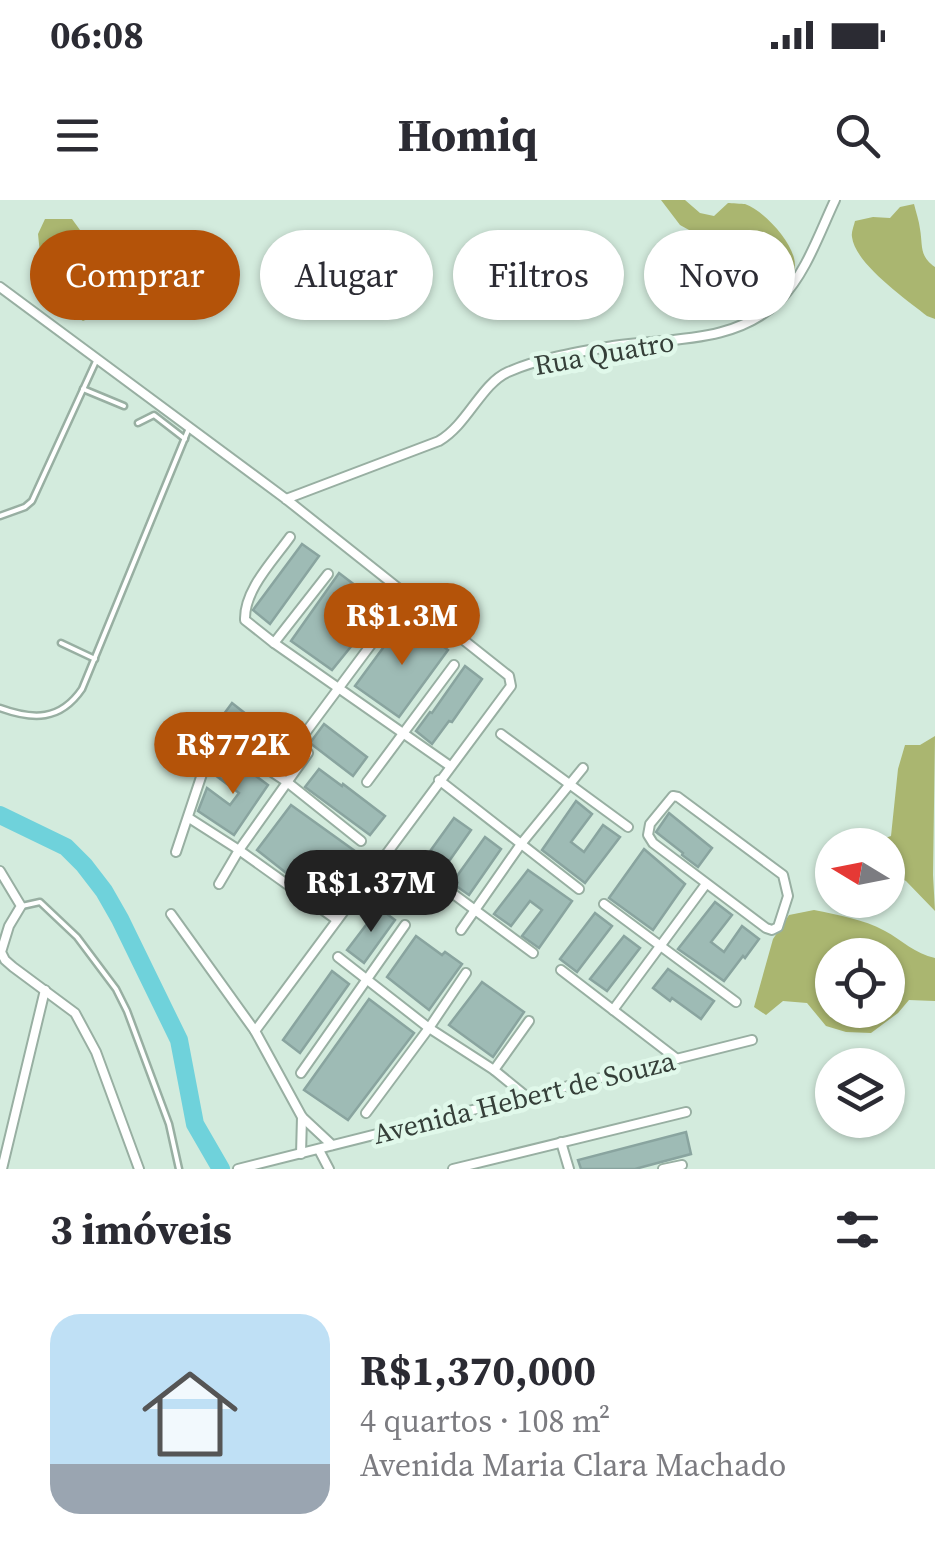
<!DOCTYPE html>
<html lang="pt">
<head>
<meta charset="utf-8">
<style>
  body { margin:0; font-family:"Source Serif 4",serif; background:#f7f7f7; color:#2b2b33; height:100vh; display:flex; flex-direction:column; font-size:38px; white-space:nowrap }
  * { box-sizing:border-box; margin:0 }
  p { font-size:32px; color:#7c7c81 }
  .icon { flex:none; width:55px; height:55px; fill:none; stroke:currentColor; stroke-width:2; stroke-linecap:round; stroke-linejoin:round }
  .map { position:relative; height:969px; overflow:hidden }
  .details { display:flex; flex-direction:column; background:#fff; flex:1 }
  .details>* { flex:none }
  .banner { position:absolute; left:30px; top:30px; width:875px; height:90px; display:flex; gap:20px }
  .needle { width:65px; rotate:280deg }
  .buttons { position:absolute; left:815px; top:628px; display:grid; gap:20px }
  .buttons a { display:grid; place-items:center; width:90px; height:90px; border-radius:50%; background:#fff; box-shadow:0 2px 8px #0004; font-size:50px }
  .price { position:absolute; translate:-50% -85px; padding:0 22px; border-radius:35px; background:#b45309; color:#fff; font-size:32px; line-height:65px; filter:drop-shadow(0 2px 5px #0008) }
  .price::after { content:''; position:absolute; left:50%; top:60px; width:30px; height:22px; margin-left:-15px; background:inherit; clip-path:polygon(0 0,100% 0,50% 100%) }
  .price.active { background:#222; color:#fff }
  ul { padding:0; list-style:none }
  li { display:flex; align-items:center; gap:30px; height:250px; padding:0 50px }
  li span { display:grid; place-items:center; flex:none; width:280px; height:200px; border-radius:30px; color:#555 }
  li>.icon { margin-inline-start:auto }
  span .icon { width:120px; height:120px; fill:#fffc; stroke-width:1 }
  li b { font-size:42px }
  h2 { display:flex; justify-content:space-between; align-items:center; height:120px; padding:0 50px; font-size:42px }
  .tag { padding:0 35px; border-radius:45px; background:#fff; box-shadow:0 2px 8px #0004; font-size:35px; line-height:90px }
  .tag.active { background:#b45309; color:#fff }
  .status { display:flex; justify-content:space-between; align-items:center; height:70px; padding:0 50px; background:#fff; direction:ltr }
  .status svg { height:28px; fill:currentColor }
  header { display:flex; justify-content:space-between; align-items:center; height:130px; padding:0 50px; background:#fff; font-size:45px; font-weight:700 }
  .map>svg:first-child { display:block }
  .forest { fill:#aab670; fill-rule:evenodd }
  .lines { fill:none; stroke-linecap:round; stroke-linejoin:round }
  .river { stroke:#6fd2db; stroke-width:18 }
  .building { fill:#9ebbb5; stroke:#89a49f; stroke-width:2.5 }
  .lane-casing { stroke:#98afa2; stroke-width:9 }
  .street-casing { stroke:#98afa2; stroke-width:12 }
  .lane { stroke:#fff; stroke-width:4 }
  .street { stroke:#fff; stroke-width:8 }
  .labels { text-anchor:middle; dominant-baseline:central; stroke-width:9; stroke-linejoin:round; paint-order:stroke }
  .street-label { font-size:28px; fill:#353f39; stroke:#e0f8ea }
</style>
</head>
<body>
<div class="status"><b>06:08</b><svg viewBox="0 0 49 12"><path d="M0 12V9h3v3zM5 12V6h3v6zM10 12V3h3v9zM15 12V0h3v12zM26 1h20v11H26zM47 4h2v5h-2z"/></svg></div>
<header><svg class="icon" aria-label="menu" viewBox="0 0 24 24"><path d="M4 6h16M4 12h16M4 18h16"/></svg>Homiq<svg class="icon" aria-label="search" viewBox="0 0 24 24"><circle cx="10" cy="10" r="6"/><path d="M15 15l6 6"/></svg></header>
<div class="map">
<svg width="935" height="969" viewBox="0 0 935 969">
  <rect width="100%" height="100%" fill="#d3ebdd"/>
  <g class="forest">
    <path d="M661,0H685L700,13L714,16L728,3C731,3 742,4 745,4C764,11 789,39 794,58C797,69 792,79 787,90L763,85L736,56L680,25Z"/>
    <path d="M914,4C916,12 919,21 920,29C923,46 919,56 935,67V119L927,116C907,100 855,64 852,37C851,32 854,26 855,21L873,17L890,18L900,7Z"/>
    <path d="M45,19H72L96,52C127,58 156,54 142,96L83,121L56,103L42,73L38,34Z"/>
    <path d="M935,536L933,675L935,711L906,681L888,672V645L855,644L873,642L891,636L898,569L905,545H920Z"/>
    <path d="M814,710C838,715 863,719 885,731C902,740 915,754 935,758V801L909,800L898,813L871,833L846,832L826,826L807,803L783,801L766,815L754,807L773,739L789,715ZM832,755H888V810H832Z"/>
  </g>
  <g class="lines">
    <path class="river" d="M0,615L66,647L84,665L104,691L120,719L179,840L195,924L221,969"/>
  </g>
  <g class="building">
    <path d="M302,344L319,356L270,424L253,410Z"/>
    <path d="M339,373L364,392L367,388L383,400L364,427L366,428L332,470L291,441Z"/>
    <path d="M405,418L448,450L399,517L355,486Z"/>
    <path d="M465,466L482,479L452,522L449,521L432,544L416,531L430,512L432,513Z"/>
    <path d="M232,503L293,551L280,568L218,522Z"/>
    <path d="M324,524L367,557L353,576L310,543Z"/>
    <path d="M229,556L268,585L234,635L198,611L207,588L230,605L239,593L215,575Z"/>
    <path d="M319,569L342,586L343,584L385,616L370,635L305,587Z"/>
    <path d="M576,601L592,614L571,642L584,652L603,625L620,637L585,683L542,650Z"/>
    <path d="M291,605L355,651L335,678L340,681L326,701L301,682L299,683L257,650Z"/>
    <path d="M669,613L712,648L698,667L682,655L683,653L656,632Z"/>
    <path d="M454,618L471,630L440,674L423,661Z"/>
    <path d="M485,637L501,649L469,695L452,683Z"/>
    <path d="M644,649L685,684L653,730L609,698Z"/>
    <path d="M528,670L572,701L539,748L522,736L542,710L530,701L511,726L494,714Z"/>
    <path d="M715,702L732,715L711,742L724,752L742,726L759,739L745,758L743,756L724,781L678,749Z"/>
    <path d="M379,708L395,720L364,763L347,750Z"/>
    <path d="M595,713L612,726L577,772L560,759Z"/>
    <path d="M416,736L442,755L445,752L462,764L429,810L387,777Z"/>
    <path d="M624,736L640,748L607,791L590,779Z"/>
    <path d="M668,769L714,801L701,819L672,798L670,801L653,788Z"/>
    <path d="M332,771L349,784L300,853L283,840Z"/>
    <path d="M482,782L524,812L493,857L449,825Z"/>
    <path d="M369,799L414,833L348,920L304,890Z"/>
    <path d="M686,932L691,954L635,969H581L578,960Z"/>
  </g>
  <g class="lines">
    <g class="lane-casing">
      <g id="lane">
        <path d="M83,189L124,206"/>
        <path d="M138,223L154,215L185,239"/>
        <path d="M0,316L25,307L32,301L97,159"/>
        <path d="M61,443L95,459"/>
        <path d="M0,508C33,520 60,521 82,489L189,228"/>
        <path d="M22,706L40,702L77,737L116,789L127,811L169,924L179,969"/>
      </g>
    </g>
    <g class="street-casing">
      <g id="street">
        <path d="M0,87L286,299L509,476L511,486L255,831"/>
        <path d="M286,299L439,241C468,224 481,184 508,172C540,158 578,152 613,146C669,138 736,144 780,100C806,73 819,34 835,0"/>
        <path d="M290,337C273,361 244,390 245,420L274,443L450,566"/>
        <path d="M274,443L328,374"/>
        <path d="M306,532L390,419"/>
        <path d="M501,534L628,627"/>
        <path d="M439,580L579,689"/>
        <path d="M367,582L454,465"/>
        <path d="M673,596L678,597L783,675L788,696L778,727L772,730L766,728L653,643L648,635L650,624Z"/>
        <path d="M189,618L239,650L337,720"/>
        <path d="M176,652L211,547L227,542L287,582L361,641"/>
        <path d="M413,664L533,753"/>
        <path d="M0,671L21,706L9,726L1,752L5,760L13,767L75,813L96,852L139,969"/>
        <path d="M219,684L239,650L308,553"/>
        <path d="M604,704L736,802"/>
        <path d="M171,714L255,831L302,917L332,945"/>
        <path d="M461,730L521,644L583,568"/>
        <path d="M338,757L429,828L494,870L527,897"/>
        <path d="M561,770L677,859"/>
        <path d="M613,810L706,684"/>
        <path d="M494,870L529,821"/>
        <path d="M301,873L405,725"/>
        <path d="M366,913L429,828L466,773"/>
        <path d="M561,942L569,969"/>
        <path d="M319,950L329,969"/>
        <path d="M301,954L302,917"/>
        <path d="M2,969L45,790"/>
        <path d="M238,969L752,840"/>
        <path d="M453,969L686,912"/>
        <path d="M663,969L682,965"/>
      </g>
    </g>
    <use href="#lane" class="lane"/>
    <use href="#street" class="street"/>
  </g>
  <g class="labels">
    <g class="street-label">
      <text transform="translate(604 153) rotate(-10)">Rua Quatro</text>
      <text transform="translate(524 897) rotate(-14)">Avenida Hebert de Souza</text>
    </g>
  </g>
</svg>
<div class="buttons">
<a><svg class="needle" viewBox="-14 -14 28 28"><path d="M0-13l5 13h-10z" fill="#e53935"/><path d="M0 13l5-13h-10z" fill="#7c7c81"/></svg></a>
<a><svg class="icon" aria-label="locate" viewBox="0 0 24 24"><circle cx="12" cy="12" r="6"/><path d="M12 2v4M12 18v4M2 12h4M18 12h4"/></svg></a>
<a><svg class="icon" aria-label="layers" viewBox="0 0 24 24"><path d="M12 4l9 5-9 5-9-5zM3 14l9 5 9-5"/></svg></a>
</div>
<b class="price" style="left:402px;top:468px">R$1.3M</b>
<b class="price" style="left:233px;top:597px">R$772K</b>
<b class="price active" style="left:371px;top:735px">R$1.37M</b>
<div class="banner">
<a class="tag active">Comprar</a>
<a class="tag">Alugar</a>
<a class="tag">Filtros</a>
<a class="tag">Novo</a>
</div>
</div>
<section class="details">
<h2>3 imóveis<svg class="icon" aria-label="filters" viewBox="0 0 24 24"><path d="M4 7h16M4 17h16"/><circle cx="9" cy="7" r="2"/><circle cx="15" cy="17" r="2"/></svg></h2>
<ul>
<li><span style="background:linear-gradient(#bfe0f5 75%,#9aa5b1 0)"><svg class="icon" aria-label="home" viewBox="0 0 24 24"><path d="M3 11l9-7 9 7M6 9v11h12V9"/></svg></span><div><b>R$1,370,000</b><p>4 quartos · 108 m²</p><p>Avenida Maria Clara Machado</p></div></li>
</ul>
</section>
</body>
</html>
